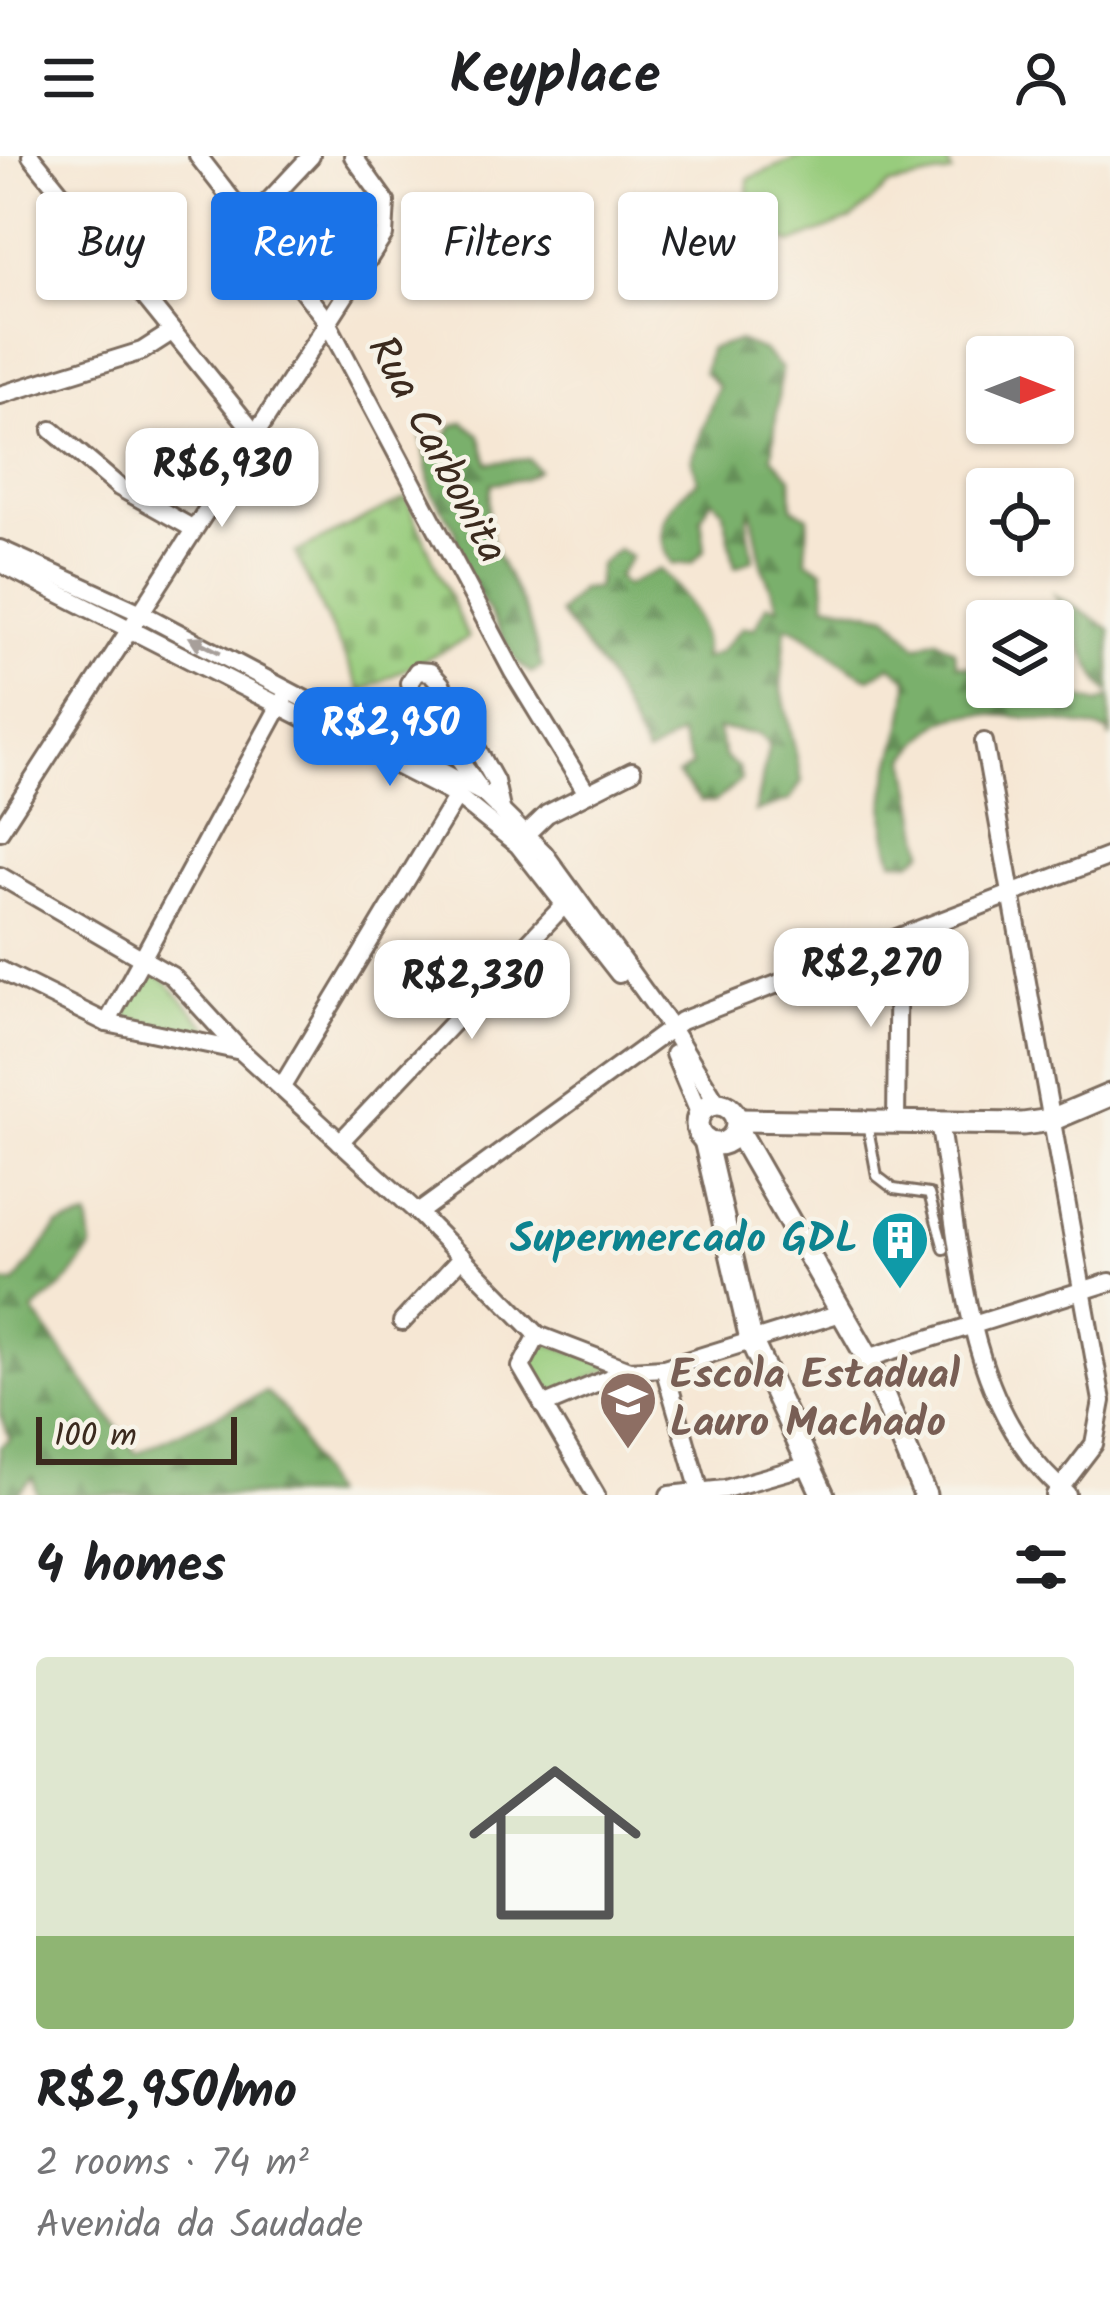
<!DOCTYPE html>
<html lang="en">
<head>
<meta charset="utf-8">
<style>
  body { margin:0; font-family:Kalam,sans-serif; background:#f6f6f6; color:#202124; height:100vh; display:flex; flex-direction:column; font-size:45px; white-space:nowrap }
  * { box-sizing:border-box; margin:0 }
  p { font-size:39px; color:#757577 }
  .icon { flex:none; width:66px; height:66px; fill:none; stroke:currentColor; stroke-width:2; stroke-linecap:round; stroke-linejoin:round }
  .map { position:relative; height:1339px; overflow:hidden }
  .side { display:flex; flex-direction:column; background:#fff; flex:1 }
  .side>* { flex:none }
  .hud { position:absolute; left:36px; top:36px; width:1038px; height:108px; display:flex; gap:24px }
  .needle { width:78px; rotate:90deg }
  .fabs { position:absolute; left:966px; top:180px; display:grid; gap:24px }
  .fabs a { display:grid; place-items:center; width:108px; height:108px; border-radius:12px; background:#fff; box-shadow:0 3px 9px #0004; font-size:60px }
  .scale { position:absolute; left:36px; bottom:30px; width:201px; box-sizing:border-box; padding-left:12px; border:6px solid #3b2a1e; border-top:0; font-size:33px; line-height:42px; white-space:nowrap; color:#3b2a1e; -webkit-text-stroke:9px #f7f3e8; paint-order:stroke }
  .price { position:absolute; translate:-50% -102px; padding:0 27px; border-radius:24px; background:#fff; color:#222; font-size:39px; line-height:78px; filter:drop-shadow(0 3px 6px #0008) }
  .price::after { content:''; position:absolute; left:50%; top:72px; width:36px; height:27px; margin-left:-18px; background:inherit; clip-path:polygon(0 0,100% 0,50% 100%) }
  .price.current { background:#1a73e8; color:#fff }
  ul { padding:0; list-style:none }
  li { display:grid; align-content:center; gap:24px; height:636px; padding:0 36px }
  li span { display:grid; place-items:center; height:372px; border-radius:12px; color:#555 }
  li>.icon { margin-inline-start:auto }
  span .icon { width:216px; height:216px; fill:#fffc; stroke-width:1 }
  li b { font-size:51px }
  h2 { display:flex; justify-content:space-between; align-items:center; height:144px; padding:0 36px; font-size:51px }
  .tag { padding:0 42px; border-radius:12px; background:#fff; box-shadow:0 3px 9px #0004; font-size:42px; line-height:108px }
  .tag.current { background:#1a73e8; color:#fff }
  header { display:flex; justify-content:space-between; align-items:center; height:156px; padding:0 36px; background:#fff; font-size:54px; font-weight:700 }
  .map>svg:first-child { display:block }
  .green { fill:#98cc7d; stroke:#6a7b4e; stroke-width:3 }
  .forest { fill:url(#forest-firs); stroke:#5a6d45; stroke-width:3 }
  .cemetery { fill:url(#cemetery-stones); stroke:#6a7b4e; stroke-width:3 }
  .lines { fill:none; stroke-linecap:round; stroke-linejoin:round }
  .lane-casing { stroke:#7c6c5e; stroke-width:14 }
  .street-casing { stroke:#7c6c5e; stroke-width:22 }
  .secondary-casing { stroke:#7c6c5e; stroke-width:27 }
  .lane { stroke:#fff; stroke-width:8 }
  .street { stroke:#fff; stroke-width:16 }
  .secondary { stroke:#fff; stroke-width:21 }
  .oneway { fill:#a79f9a }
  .labels { text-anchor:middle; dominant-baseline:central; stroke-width:9; stroke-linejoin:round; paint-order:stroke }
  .street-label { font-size:42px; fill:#3b2a1e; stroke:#f7f3e8 }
  .culture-label { font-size:42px; font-weight:bold; fill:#0d838f; stroke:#f7f3e8; text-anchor:end }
  .education-label { font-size:42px; font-weight:bold; fill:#785e54; stroke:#f7f3e8; text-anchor:start }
</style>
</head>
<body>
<header><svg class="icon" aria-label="menu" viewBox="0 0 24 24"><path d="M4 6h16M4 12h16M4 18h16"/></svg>Keyplace<svg class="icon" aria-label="person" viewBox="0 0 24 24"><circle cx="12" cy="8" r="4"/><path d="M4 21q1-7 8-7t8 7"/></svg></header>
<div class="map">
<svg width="1110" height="1339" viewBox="0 0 1110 1339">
  <defs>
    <pattern id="forest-firs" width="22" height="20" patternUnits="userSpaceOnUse" patternTransform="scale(3)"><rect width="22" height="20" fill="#7ab06c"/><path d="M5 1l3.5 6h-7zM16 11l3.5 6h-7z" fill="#658f58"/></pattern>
    <pattern id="cemetery-stones" width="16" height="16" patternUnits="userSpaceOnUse" patternTransform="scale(3)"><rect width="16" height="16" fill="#98cc7d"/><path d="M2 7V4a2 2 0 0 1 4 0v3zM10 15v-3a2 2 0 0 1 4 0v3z" fill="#84af6c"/></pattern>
  </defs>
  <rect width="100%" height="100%" fill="#f7f3e8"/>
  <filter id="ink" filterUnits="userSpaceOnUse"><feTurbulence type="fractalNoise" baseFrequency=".00833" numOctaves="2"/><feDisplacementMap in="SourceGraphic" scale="24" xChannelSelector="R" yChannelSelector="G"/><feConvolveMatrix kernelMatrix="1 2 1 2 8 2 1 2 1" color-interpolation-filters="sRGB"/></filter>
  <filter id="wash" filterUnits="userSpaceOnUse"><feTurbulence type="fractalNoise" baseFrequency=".004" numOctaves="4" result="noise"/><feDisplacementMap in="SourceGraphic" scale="48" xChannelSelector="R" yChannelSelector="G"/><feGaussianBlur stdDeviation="2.7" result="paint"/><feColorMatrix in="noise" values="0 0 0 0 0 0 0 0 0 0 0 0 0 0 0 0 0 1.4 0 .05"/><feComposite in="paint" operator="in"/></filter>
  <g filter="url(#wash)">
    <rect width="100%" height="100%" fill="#f6e7d4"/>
    <g class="green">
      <path d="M801,0H945L952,17L890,29L852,63L793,87L772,81L751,86L748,23Z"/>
      <path d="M143,811L155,814L212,875L211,881L119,861Z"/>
      <path d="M541,1185L618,1210L547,1241L528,1207Z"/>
    </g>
    <g class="forest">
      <path d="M739,185L764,195L781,213L772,301L791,321L792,351L808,360L806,404L823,414L826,447L889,459L917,490L937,483L954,494L957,508L987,514V531L1053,527L1065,538L1099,547L1110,541V583L1108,576C1081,567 983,554 957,560C935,565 920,586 907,602L924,695L911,706L893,704C867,627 908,592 908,523L890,509L870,522C837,510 818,479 786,470L781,530L802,625L790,644L755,656L769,589L759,578L717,573L725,602L739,612L741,624L715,646L701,645L677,619L692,610L680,579L647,599L604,516L559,457L581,433L597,432L599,409L618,393L631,401L617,421L625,430L660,413C684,437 709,469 703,503L719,496L743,471L755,472L767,448L779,451L762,410L751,353L747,365L753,403L735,411L723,353L712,343L701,362L705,393L692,407L673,408C649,376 669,345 698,325L692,303L718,230L704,216L709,193Z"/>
      <path d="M463,266L480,279L488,307L529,303L538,314L524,323L492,327C478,388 504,406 525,455C532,472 536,493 542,511L531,517L516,505L459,403L456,375L432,337L422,281L446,283L452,270Z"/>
      <path d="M1055,439L1110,473V538L1099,526Z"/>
      <path d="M88,1062L92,1092L69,1124L33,1155L136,1297L266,1236L286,1256L330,1339H37L33,1321L16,1339H0V1290L10,1283L0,1256V1127H15L58,1070Z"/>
    </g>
    <path class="cemetery" d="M406,342L468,482L361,535L295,397Z"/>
  </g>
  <g filter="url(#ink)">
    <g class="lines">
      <g class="lane-casing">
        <path id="lane" d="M867,967L877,1020L894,1033L929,1038L944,1093"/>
      </g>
      <g class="street-casing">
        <g id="street">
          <path d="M31,0L253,275"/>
          <path d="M198,0L326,164L513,516L587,637"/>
          <path d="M250,65L311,0"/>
          <path d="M0,239L142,195L170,177"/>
          <path d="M52,274L119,331L192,372"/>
          <path d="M0,393L141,457L484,638L544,697L671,872L717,947"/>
          <path d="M0,407L457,640L518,689L619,818"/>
          <path d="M984,586L1102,1245L1094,1288L1055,1339"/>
          <path d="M478,630L413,540L409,527L417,515L430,516L441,528L495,625L501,653"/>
          <path d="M0,675L384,79L386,46L353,0"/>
          <path d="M522,682L547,658L632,615"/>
          <path d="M0,720L172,820L241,895L418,1057L538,1179L629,1214L664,1212L844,1156"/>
          <path d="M0,814L107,867L241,895"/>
          <path d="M107,867L284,542"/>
          <path d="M674,898L699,957"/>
          <path d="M283,929L457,640"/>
          <path d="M896,966L898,784"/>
          <path d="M939,967C962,1092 961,1250 1067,1338"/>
          <path d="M340,986L564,749"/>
          <path d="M418,1057L681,865L1110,700"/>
          <path d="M402,1166L462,1101"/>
          <path d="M538,1179L521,1211L596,1339"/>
          <path d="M868,1202L1110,1126"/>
          <path d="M664,1212L700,1335"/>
          <path d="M543,1250L629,1214"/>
          <path d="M669,1339L725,1333L809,1309"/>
        </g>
      </g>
      <g class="secondary-casing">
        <g id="secondary">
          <circle cx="717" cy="968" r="20"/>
          <path d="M738,964L1023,968L1051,964L1110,939"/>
          <path d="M737,974L868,1202L925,1339"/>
          <path d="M705,984L751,1184L823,1339"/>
        </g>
      </g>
      <use href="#lane" class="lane"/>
      <use href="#street" class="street"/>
      <use href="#secondary" class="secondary"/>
    </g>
    <defs><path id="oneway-solid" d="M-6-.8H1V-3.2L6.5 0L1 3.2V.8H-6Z" transform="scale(3)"/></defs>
    <use class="oneway" href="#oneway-solid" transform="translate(205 489) rotate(-153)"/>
  </g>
  <defs>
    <g id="building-pin" transform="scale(3)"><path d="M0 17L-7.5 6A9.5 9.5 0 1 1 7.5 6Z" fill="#0f9aa8" stroke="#f7f3e8"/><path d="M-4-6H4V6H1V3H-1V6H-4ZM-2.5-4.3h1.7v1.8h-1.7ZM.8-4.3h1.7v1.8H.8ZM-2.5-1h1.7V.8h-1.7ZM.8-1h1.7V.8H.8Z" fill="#fff"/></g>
    <g id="school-pin" transform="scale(3)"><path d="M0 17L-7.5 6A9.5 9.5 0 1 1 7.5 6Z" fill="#8d6e63" stroke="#f7f3e8"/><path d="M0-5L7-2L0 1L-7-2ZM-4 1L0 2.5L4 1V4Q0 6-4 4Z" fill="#fff"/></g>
  </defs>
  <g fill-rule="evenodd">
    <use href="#building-pin" x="900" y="1084"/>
    <use href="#school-pin" x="628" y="1244"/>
  </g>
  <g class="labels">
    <g class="street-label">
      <text transform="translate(436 294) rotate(62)">Rua Carbonita</text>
    </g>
    <g class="culture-label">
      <text x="858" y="1084">Supermercado GDL</text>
    </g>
    <g class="education-label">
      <text x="670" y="1220">Escola Estadual<tspan x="670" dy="48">Lauro Machado</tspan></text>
    </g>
  </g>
</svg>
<div class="fabs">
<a><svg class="needle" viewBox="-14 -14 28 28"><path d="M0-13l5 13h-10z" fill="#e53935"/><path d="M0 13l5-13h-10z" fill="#757577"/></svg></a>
<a><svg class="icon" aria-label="locate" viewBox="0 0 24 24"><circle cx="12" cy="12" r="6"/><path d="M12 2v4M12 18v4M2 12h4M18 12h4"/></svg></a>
<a><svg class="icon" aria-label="layers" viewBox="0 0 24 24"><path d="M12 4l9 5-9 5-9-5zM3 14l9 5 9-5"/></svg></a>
</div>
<div class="scale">100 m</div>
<b class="price" style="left:222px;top:374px">R$6,930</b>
<b class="price current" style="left:390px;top:633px">R$2,950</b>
<b class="price" style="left:871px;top:874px">R$2,270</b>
<b class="price" style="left:472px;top:886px">R$2,330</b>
<div class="hud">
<a class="tag">Buy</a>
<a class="tag current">Rent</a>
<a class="tag">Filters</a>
<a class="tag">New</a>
</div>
</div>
<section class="side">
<h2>4 homes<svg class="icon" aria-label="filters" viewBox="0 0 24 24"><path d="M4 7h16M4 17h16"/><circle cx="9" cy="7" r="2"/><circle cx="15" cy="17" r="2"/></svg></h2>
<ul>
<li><span style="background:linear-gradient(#dfe7d0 75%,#8fb573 0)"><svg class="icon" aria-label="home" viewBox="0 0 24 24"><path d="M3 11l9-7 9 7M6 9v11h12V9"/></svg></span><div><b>R$2,950/mo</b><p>2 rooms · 74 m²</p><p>Avenida da Saudade</p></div></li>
</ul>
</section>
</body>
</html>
